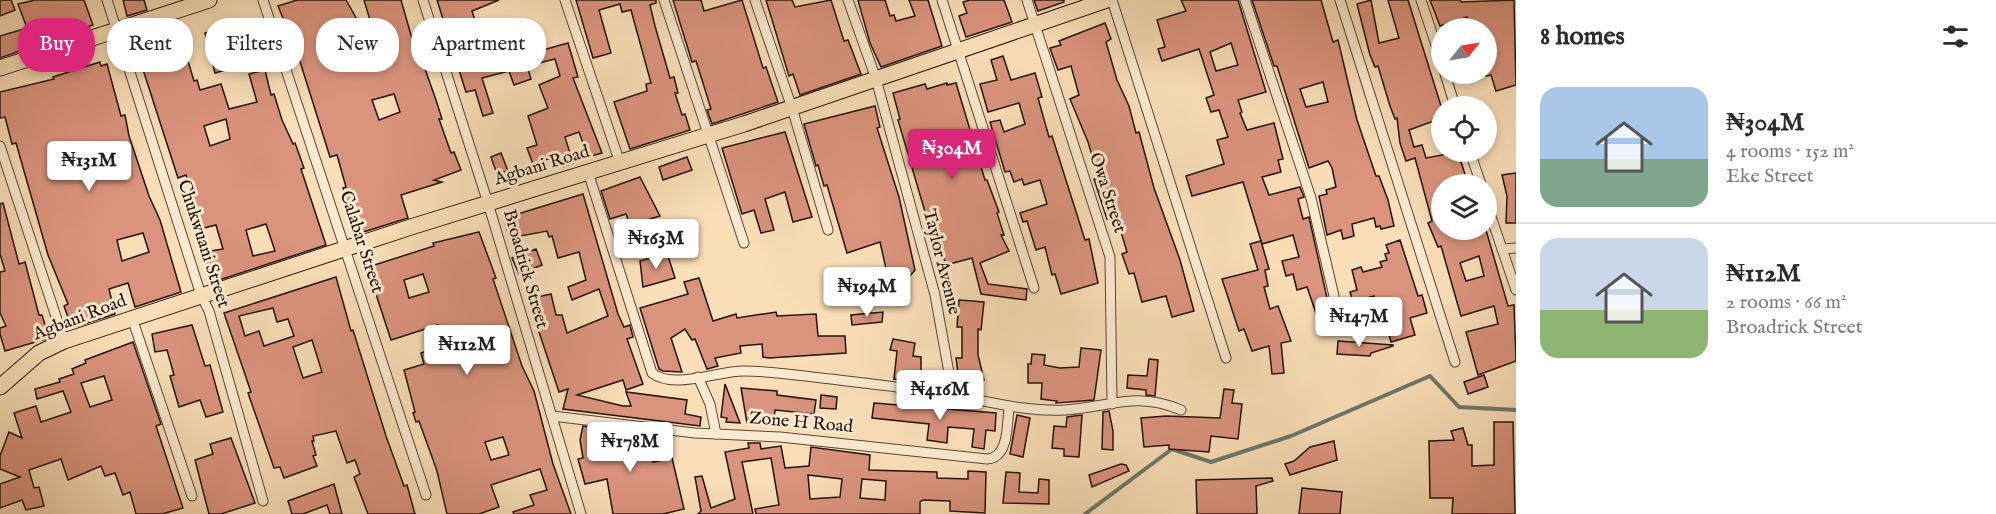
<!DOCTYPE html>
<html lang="en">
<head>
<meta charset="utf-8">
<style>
  body { margin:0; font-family:"IM FELL English",serif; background:#f7f7f7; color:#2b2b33; height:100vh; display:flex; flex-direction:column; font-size:22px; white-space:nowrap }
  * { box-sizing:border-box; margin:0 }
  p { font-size:20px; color:#7c7c81 }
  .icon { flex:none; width:33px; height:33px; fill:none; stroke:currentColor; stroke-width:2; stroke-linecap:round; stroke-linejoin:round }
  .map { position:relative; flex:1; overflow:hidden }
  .side { display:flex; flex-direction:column; background:#fff; width:480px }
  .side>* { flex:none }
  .hud { position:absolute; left:18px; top:18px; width:570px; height:54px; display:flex; gap:12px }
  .needle { width:39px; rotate:60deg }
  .fabs { position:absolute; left:1431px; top:18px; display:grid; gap:12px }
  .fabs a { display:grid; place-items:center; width:66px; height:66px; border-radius:50%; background:#fff; box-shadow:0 3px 9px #0003; font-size:30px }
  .price { position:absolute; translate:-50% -51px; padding:0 14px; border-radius:6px; background:#fff; color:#222; font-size:20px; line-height:39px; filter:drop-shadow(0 2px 3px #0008) }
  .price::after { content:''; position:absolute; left:50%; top:36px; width:18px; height:14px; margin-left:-9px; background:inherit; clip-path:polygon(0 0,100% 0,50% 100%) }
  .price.active { background:#db2777; color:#fff }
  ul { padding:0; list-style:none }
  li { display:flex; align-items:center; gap:18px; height:150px; padding:0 24px }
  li+li { border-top:2px solid #e1e1e2 }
  li span { display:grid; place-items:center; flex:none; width:168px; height:120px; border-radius:18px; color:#555 }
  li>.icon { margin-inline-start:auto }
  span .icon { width:72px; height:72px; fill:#fffc; stroke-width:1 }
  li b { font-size:26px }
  h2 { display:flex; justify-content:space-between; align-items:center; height:72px; padding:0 24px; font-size:26px }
  .tag { padding:0 21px; border-radius:24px; background:#fff; box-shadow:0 3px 9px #0003; font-size:21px; line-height:54px }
  .tag.active { background:#db2777; color:#fff }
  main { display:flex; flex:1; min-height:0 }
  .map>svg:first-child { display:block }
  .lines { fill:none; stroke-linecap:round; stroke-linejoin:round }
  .stream { stroke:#6d786c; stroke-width:4 }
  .building { fill:#da937d; stroke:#23130b; stroke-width:1.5; fill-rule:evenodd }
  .street-casing { stroke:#584636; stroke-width:11 }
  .primary-casing { stroke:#23130b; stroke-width:17 }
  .street { stroke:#fbead0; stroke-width:9 }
  .primary { stroke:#f9deb7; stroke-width:15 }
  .labels { text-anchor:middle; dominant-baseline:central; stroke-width:6; stroke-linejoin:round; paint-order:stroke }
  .street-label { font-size:18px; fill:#23130b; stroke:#fbead0 }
</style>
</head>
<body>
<main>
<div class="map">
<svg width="1516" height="514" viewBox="0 0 1516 514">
  <rect width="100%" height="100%" fill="#f9deb7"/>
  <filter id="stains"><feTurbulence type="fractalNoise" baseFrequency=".00333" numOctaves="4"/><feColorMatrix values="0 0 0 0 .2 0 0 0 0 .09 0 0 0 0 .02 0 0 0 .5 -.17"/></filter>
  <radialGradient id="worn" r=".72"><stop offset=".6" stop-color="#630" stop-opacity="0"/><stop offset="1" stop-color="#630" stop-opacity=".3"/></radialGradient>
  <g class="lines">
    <path class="stream" d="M1085,514L1172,449L1211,462L1291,436L1430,376L1459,407L1516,410"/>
  </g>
  <g class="building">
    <path d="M0,0H11L15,10L0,16Z"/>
    <path d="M35,0H84L93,25L0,58V36L27,28L18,4Z"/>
    <path d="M123,0H144L147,10L127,16Z"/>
    <path d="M297,0H346L375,51L379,50L364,0H401L415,49H418L436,100L442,119H439L451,153L454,152L461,170L434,180L442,182L401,195L408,218L357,234L343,188L346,187L337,155L330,157L297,52L278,6ZM394,94L400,112L379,120L372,100Z"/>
    <path d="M437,0H499L472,11L487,59L542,45L543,50L568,43L578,77L573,78L602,153L588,157L579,132L565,137L573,163L563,167L558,156L533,164L527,148L537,145L528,116L548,108L539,85L560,76L555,59L527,66L531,79L514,85L509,71L482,78L493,113L483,116L475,90L466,92Z"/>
    <path d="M576,0H656V3L650,5L655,26L670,78L674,77L678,93H675L682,115L685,114L690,130L630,149L614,102L647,91L646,84L651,83L631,10L622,12L620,4L599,10L611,53L593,58Z"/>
    <path d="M673,0H701L704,11L742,0L763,68L766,67L778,102L712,124L707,110L711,109L703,83L696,61L692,62Z"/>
    <path d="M766,0H792L795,7L831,0L844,41L848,40L861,74L800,95L793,74L789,76Z"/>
    <path d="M858,0H885L890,16L894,15L896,21L915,16L909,0H928L942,46L881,67L870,43Z"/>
    <path d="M970,0H1004L1012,22L966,37L959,16L967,13L963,2Z"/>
    <path d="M1034,0H1064V2L1038,11Z"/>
    <path d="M1181,0H1238L1266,92L1238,100L1242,112L1240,113L1247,130L1274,123L1283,159L1278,160L1281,172L1262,177L1269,195L1300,187L1304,197L1298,199L1303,219L1309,217L1327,298L1332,304L1326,306L1329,320L1319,322L1307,287L1297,290L1293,274L1286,276L1282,261L1299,257L1293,235L1262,244L1243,182L1192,196L1186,176L1224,164L1217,140L1228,137L1219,110L1211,112L1206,98L1214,95L1199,49L1162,61L1158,49L1165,47L1157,20L1186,11ZM1231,43L1238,65L1216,71L1210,52Z"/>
    <path d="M1252,0H1321L1333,42L1338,40L1357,120L1376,176H1379L1388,200L1394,226L1381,229L1380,226L1376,227L1374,218L1352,224L1354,236L1343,239L1341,230L1327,235L1319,196L1327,194L1326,190L1336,187L1332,168L1328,161L1309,168L1277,66H1274ZM1323,82L1328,102L1306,107L1300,89Z"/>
    <path d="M1371,0L1379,43L1399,38L1388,0H1408L1442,109V118L1409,130L1414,147L1422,145L1426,158L1458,152L1468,184H1442V203L1436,205L1442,218V230H1466L1468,236L1486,230L1508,306L1514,305L1516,361L1478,375L1466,332L1498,324L1494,306L1461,316L1441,246L1438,247L1428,223L1432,221L1415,158L1406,161L1400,143L1397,118L1395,119L1390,106L1378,66L1375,67L1370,55L1357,4ZM1479,256L1484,276L1466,281L1460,263Z"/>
    <path d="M1430,0H1460L1461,2L1514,0L1516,85L1496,91L1491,75L1486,76V28H1470L1467,17L1440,26Z"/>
    <path d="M1105,23L1111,39L1106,42L1117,80L1129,106L1136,133L1139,132L1154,188L1180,260L1194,311L1172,317L1166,296L1142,302L1134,273L1129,274L1122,254L1127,252L1119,225L1114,226L1111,218L1107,219L1094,179L1099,178L1088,142L1070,99L1079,95L1071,66L1058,70L1052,54L1050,48L1061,45L1059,41Z"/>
    <path d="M240,24L250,63L215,73L205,33Z"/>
    <path d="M181,38L194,81L197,80L200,90L221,84L229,109L257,102L249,74L265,70L271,95L274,94L282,120L293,144L295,143L304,168L301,169L326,245L213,282L204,252L223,249L216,225L196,230L190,210L197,208L186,175L178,178L137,51ZM226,119L230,139L210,146L204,126ZM266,224L275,251L253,256L246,230Z"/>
    <path d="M1003,56L1011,80L1035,73L1042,97L1038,98L1049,137L1052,136L1085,240L1089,239L1098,283L1061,294L1055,274L1052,275L1045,247L1036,250L1027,221L1023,222L1020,213L1047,204L1040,180L1024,185L1022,179L1014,182L1010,171L1005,172L990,122L1000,120L1004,132L1025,124L1019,103L988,112L980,84L997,80L991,60Z"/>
    <path d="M100,62L101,66L107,64L121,116L125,115L129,136L149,196L160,220L181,292L135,307L128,283L109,289L115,314L72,328L64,306L68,304L48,255L16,143L12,144L5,117L0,118V92L54,79L53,77ZM143,233L149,252L122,261L117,240Z"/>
    <path d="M947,83V85L956,83L985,180H987L999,212L997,213L1004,235H1001L1009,251L980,263L988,284L1027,289L1026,300L981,294L972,258L946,265L940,245L935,246L898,120L900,119L893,93L925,84L927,89Z"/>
    <path d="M875,106L880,127L877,128L899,197L915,270L909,277L889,282L880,242L847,253L827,185L824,186L818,165L816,166L804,124Z"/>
    <path d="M785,132L812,217L793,222L785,192L765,199L774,230L761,233L754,210L742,214L722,148Z"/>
    <path d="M501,153L508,171L497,174L491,157Z"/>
    <path d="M687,157L692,170L663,180L659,167Z"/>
    <path d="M1516,173V223H1506L1507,196L1502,175Z"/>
    <path d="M640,177L660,216L630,225L626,214L610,219L601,191Z"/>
    <path d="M583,194L618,314L624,327L630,325L633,337L627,339L643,384L626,390L623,380L577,395L623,406H631L626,392L687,400L685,414L701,417L700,426L563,409L568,389L559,392L528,299L551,294L556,315H562L567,333L608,316L599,289L572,300L568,287L586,280L579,252L558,258L552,236L549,237L547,231L510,238L505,224L513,221L511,216Z"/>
    <path d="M3,203L19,264L25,262L39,315H42L49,338L5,351L0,334V328L6,326L0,313V272L5,271L0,254V204Z"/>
    <path d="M479,232L496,278L493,279L522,366L534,391L553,464L571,514H514L513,512L534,505L530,495L547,490L540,469L491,485L499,507L479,514H447L437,471L419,421L416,422L413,413L415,412L404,370L424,364L421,353L445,345L438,325L391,340L374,288L371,289L365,268L434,246L433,243ZM423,274L429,292L409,298L404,280ZM503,437L509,455L491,460L485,442Z"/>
    <path d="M1400,240L1418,296L1422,295L1427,313L1410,318L1415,335L1391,342L1383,311L1379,312L1374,296L1353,302L1350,292L1357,290L1352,270L1361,267L1363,272L1382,267L1380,262L1387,260L1385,254L1389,253L1386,245Z"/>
    <path d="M1261,241L1269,269L1265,270L1268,286L1264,287L1270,309L1278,306L1291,341L1281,343L1284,373L1272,374L1269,346L1252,351L1244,329L1239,331L1222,279L1258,270L1250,244Z"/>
    <path d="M536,249L542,265L519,274L512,258Z"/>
    <path d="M667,253L675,278L643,287L640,261Z"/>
    <path d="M336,277L351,331L353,330L386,436L404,486L407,485L415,514H368L354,477L360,474L355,460L347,463L336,431L313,436L314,441H312L316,455L313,456L317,466L284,478L280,467L274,468L255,413L248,393L251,392L224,313ZM273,308L277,322L288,319L294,336L264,346L259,331L245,336L239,316ZM312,340L322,372L303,378L293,347Z"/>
    <path d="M699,278L713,321L736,314L737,318L776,312L777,316L816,314L818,336H845L846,353L769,358L763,357L762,344L740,346L741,353L715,358L718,366L707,369L695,339L692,340L685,329L671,338L682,372L663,371L659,369L640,308L688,294L684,282Z"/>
    <path d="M959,300L984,302L981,330L978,329V355L984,380L959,382L956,358H962V327H957Z"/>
    <path d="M883,312L882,322L852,325L851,315Z"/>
    <path d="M192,325L205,366L210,365L223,412L206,417L200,400L179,407L170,376L174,375L167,350L155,352L152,334Z"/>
    <path d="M893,339L915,343L913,356L921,357V382L894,379L897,351L890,350Z"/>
    <path d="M1338,341L1393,345V346L1371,353L1370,356L1337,354Z"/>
    <path d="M133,342L161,424L156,426L183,508L162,514H136L130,492L123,495L115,473L105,476L101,466L68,480L61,459L29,470L34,488L39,487L44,506L26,510L22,500L0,508V484L20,477L0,469V456L9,432L22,438L14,413L36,406L41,422L71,412L63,391L37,399L35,389L60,382L59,379L74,374L72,369L86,363L85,360ZM104,376L112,400L90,407L81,383Z"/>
    <path d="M1081,348L1101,350L1094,400L1056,403L1057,401L1041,399L1042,383H1028V364H1031L1032,354L1045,355L1044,365L1060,368L1079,367Z"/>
    <path d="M1149,359L1158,360L1155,396L1146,395V390L1127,388L1128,375L1147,376Z"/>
    <path d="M1484,375L1488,387L1468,394L1464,382Z"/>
    <path d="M725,384L740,423L726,422L727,418L721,417Z"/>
    <path d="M741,388L777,391V395L816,400L814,414L775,410L773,426L747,423Z"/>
    <path d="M1224,389L1234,390L1232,403L1242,404L1238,439L1211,436L1209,452L1169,449V445L1144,447L1141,418L1166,416L1220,418Z"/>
    <path d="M821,395L837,397L836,409L820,408Z"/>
    <path d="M874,403L996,413L995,431L986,430L984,449L972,447L974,429L948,427L947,443L927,440L929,424L872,418Z"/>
    <path d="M1109,411L1113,431V450L1102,449L1103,412Z"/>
    <path d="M1017,415L1030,418L1023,457L1010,454Z"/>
    <path d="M1082,415L1079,457L1064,456V449L1052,448L1054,426L1066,427L1067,417Z"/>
    <path d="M1494,422H1513L1515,514H1452L1453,498H1430L1429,441L1454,440L1451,431L1463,428L1468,445H1472V466L1494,465Z"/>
    <path d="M583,426L594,428V436L622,431L649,434L653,462L672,458L684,509L663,514H613L607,479L585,484L578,459L583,458L580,440Z"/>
    <path d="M231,438L255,503L221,514H209L195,460L213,454L210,444Z"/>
    <path d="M1334,441L1337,460L1290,475L1285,464L1294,461L1310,447Z"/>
    <path d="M748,443H760L761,449L781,446L785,468L809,466L811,447L870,455L869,470L937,472V478L968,479V471L986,472L985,513L950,511V501L923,500L920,502V514H756L755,509L779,505L771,458L742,462L753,514H698L701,511L695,477L702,476L711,508L735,499L725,452L749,448ZM808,475L842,479L840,497L810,499ZM862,479L886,481L885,500L860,498Z"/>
    <path d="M1121,464L1126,465L1129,471L1092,487L1089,475Z"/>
    <path d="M1006,472L1020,473L1019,492L1038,493L1039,479L1049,480V504L1003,503Z"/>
    <path d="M1272,478L1273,481L1256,486L1257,514H1197L1196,480Z"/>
    <path d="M334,484L342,514H330L327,505L303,514H292L288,501Z"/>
    <path d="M1302,488L1342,492L1340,514H1299Z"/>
  </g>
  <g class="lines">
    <g class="street-casing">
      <g id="street">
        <path d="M107,0L201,295L209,311L263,501"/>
        <path d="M263,0L426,495"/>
        <path d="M423,0L488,203L581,514"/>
        <path d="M565,0L620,163"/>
        <path d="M664,0L744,243"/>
        <path d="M755,0L792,108L828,230"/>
        <path d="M848,0L876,79L935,295L953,395"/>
        <path d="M942,0L1034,288"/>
        <path d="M1027,0L1110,257L1112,404"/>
        <path d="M1112,0L1226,358"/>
        <path d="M1245,0L1311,198L1334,296"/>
        <path d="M1340,0L1455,362"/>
        <path d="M1421,0L1442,63"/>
        <path d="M1445,74L1455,106"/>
        <path d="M0,146L64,341"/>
        <path d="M1470,152L1481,184"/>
        <path d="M588,172L652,373C674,390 716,371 744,371C773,371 802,376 831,379C871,384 912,388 953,395C991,402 1026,412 1065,410C1111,407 1135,391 1181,410"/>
        <path d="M1486,202L1516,290"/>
        <path d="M1503,249L1516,248"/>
        <path d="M132,318L192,496"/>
        <path d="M698,377L710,404L716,434"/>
        <path d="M552,416L695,433L780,437L987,459C1009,458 1007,424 1009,408"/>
      </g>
    </g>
    <g class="primary-casing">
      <g id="primary">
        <path d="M0,68L209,0"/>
        <path d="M0,387L39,353L64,341L414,226L744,124L1107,0"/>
      </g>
    </g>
    <use href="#street" class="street"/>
    <use href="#primary" class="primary"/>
  </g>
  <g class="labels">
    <g class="street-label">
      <text transform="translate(542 166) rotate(-17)">Agbani Road</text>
      <text transform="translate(1107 193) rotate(72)">Owa Street</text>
      <text transform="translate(361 242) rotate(72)">Calabar Street</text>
      <text transform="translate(203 244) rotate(72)">Chukwuani Street</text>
      <text transform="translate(941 262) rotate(76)">Taylor Avenue</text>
      <text transform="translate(525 269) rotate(74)">Broadrick Street</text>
      <text transform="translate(80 318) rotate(-21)">Agbani Road</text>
      <text transform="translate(801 423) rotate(5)">Zone H Road</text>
    </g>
  </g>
  <rect width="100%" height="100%" filter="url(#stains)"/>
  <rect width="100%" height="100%" fill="url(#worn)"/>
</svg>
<div class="fabs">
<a><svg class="needle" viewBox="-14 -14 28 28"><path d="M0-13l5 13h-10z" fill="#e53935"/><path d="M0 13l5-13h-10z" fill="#7c7c81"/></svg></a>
<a><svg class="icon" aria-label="locate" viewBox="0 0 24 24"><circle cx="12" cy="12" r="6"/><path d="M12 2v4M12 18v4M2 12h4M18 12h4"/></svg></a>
<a><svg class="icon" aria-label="layers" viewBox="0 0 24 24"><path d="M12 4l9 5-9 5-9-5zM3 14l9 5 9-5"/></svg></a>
</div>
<b class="price active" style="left:952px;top:180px">₦304M</b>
<b class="price" style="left:89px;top:192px">₦131M</b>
<b class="price" style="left:656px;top:270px">₦163M</b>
<b class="price" style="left:867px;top:318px">₦194M</b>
<b class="price" style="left:1359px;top:348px">₦147M</b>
<b class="price" style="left:467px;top:376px">₦112M</b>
<b class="price" style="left:940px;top:421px">₦416M</b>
<b class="price" style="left:630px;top:473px">₦178M</b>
<div class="hud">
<a class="tag active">Buy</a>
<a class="tag">Rent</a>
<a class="tag">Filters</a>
<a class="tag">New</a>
<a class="tag">Apartment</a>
</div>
</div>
<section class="side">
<h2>8 homes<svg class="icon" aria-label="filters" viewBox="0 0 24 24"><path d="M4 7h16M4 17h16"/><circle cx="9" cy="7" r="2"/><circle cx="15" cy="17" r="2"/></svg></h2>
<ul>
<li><span style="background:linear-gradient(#a9c7e8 60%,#7fa58c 0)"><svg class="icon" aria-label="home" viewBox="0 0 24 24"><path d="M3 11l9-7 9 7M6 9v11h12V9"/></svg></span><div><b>₦304M</b><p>4 rooms · 152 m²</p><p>Eke Street</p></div></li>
<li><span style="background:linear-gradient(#c9d6e8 60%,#8fb573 0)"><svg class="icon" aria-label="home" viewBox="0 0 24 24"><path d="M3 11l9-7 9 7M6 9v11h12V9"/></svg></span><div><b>₦112M</b><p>2 rooms · 66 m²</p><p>Broadrick Street</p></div></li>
</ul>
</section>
</main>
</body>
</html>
